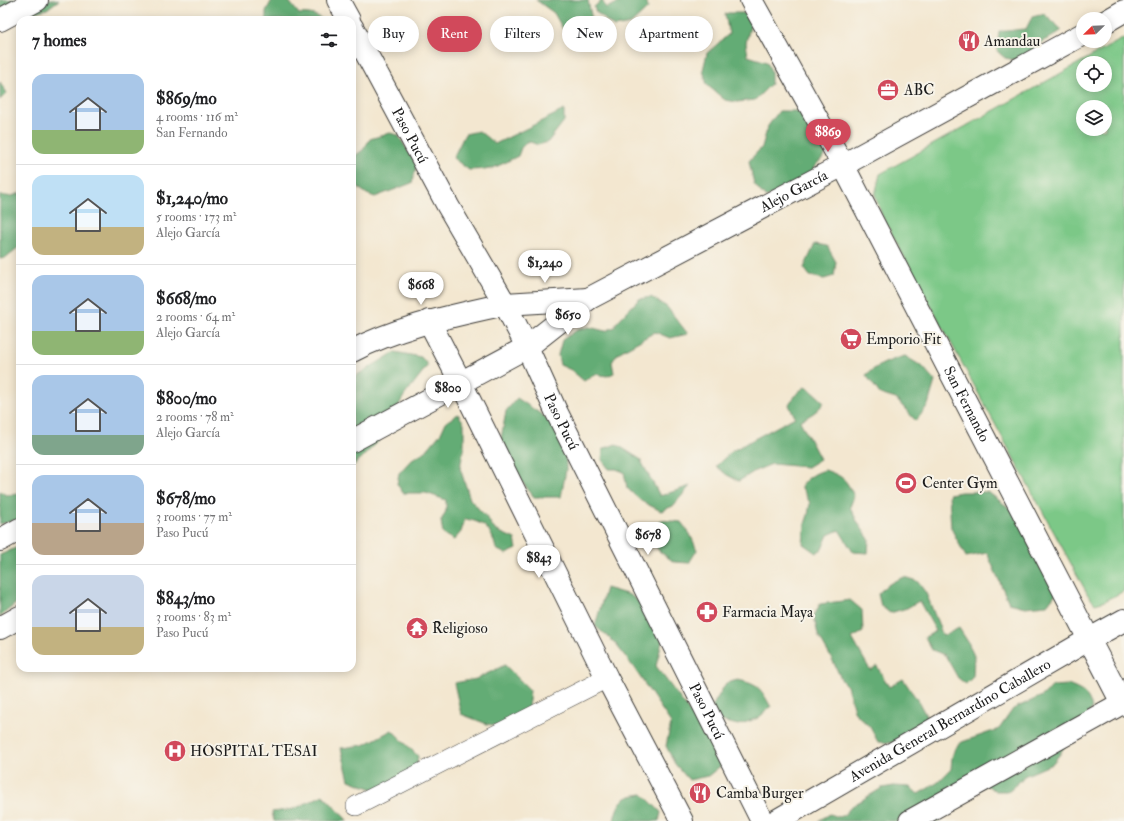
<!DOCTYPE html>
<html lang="en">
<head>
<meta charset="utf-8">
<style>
  body { margin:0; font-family:"IM FELL Double Pica",serif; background:#f2f2f2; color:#202124; height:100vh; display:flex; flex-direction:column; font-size:15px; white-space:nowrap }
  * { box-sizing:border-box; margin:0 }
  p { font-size:13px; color:#757577 }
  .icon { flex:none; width:22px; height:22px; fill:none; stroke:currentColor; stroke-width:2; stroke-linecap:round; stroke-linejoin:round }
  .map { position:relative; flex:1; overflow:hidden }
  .drawer { position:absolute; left:16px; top:16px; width:340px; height:656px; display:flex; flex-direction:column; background:#fff; border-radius:12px; box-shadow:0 2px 10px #0003 }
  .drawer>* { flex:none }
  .hud { position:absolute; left:368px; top:16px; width:380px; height:36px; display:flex; gap:8px }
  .needle { width:26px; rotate:247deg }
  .fabs { position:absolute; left:1076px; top:12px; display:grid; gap:8px }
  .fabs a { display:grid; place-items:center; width:36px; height:36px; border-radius:50%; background:#fff; box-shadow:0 2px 10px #0003; font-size:20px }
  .price { position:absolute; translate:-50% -34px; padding:0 9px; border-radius:14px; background:#fff; color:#222; font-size:13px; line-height:26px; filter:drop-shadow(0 1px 2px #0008) }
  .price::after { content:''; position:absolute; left:50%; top:24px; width:12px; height:9px; margin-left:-6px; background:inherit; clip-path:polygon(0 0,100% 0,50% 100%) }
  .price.on { background:#d1495b; color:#fff }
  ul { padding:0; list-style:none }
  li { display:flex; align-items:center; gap:12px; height:100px; padding:0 16px }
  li+li { border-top:1px solid #e0e0e0 }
  li span { display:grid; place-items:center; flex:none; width:112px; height:80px; border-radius:12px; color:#555 }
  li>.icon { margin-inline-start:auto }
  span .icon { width:48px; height:48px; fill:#fffc; stroke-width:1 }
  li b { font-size:17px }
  h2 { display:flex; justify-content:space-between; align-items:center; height:48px; padding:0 16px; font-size:17px }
  .tag { padding:0 14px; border-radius:18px; background:#fff; box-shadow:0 2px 10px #0003; font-size:14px; line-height:36px }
  .tag.on { background:#d1495b; color:#fff }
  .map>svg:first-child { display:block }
  .green { fill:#7bc887; stroke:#4c7252; fill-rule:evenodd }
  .forest { fill:#64ac74; stroke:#406448 }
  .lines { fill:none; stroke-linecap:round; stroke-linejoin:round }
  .lane-casing { stroke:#3c3a37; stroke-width:20 }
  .street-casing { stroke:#3c3a37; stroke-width:24 }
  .secondary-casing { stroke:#3c3a37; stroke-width:24 }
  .primary-casing { stroke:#3c3a37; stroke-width:24 }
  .lane { stroke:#fff; stroke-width:19 }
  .street { stroke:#fff; stroke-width:22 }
  .secondary { stroke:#fff; stroke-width:22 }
  .primary { stroke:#fff; stroke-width:22 }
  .labels { text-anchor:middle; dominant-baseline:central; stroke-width:4; stroke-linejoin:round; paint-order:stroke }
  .poi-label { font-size:15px; fill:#1c1c1c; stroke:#f7f3e8; text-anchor:start }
  .street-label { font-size:15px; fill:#1c1c1c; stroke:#f7f3e8 }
</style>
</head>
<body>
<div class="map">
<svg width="1124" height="821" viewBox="0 0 1124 821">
  <rect width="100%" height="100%" fill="#f7f3e8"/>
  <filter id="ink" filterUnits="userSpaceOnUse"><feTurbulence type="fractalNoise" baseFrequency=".025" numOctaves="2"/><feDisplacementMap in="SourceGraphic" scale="8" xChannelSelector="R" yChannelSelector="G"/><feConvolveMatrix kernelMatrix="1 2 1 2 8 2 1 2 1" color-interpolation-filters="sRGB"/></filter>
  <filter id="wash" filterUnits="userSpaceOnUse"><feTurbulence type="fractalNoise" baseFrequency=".012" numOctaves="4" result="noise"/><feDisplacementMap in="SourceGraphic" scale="16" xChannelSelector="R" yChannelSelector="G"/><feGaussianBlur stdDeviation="0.9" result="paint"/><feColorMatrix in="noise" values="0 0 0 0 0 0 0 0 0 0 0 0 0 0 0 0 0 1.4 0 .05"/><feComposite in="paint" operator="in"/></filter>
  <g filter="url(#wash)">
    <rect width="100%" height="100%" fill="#f3e7d0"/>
    <path class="green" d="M1124,38V591L1105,601L1095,604L1088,595L882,216L875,195L880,174ZM1083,63H1105V85H1083ZM1083,107H1105V129H1083Z"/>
    <g class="forest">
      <path d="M0,0H59L47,9L31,13L0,10Z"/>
      <path d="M272,0H288L299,14C307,13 316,14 323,20H266V11Z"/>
      <path d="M536,0H588L592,20L581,29L564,31L554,13Z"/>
      <path d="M602,0L606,8L625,0H645L648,8L631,24L614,27L596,12L594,7Z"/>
      <path d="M728,13H744L752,19L746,43L748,56L767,62L771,71V84L755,100L737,102L725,100L707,85L703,70L707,53L729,34L725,14Z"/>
      <path d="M1044,14L1062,30L1052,37L1043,41L1033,50L1015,60L1005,58L997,51L999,31C1008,32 1016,29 1026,29L1032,17Z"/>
      <path d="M0,82L7,93L0,100Z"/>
      <path d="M564,110V121L548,142L538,145L528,141L521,148L518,156L502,164L491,169L469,170L453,158L465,134L479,131L495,144Z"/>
      <path d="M779,111H801L827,153L814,167L810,183L765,197L754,184L749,161L762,147L768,126Z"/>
      <path d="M390,133L398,135L417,165L412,183L375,197L367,194L360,189L354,180L353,163L356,155L363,150L370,139Z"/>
      <path d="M20,193V246L5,258L0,259V194C7,198 13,196 20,193Z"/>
      <path d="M815,244L827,246L836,262L834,276L824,279L810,276L804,268Z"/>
      <path d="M651,297L667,307L688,334L670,338L655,332L618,353L612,362L614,373L607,376L595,374L584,381L571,370L560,365L558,355L562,340L577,330L589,327L605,331L615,327L616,323L639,299Z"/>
      <path d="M395,352L421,357L428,365L404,396L377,443L352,467V378Z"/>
      <path d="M905,356L923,367L935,381L928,405L916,421L896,399L880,394L866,375C877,365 891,360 905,356Z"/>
      <path d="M805,387L813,392L824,402C818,412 810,415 800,421L820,459L807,467L772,464L755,471L739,481L727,475L716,466L732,451L795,417L789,405L798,392Z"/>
      <path d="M517,398L566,431V470L561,497H534L522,482L501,439L506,411Z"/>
      <path d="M458,414L464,423V447L460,468L470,499L487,518L495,530L515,539L517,549L506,554L496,549C492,530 485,522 465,519L461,532L454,540L443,534L441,521L446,511V500L426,493H403L397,484L399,473L412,459L426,451L441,433L446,422Z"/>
      <path d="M616,444L640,459L660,496L690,486L673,506L661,511L641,501L627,488L624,472L616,469H609L602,460L603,449Z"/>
      <path d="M825,470C844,477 845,478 854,496L850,507L858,523L869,539L868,553L853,552L839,530L828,535L822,549L816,553L803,544L805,524L808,515L810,503L801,486C808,477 815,473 825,470Z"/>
      <path d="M0,491L6,495L20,494V519L0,524Z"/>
      <path d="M961,492H988L1028,522L1061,587L1047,605L1025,607L1009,603L987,553L966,557L951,528L949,494Z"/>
      <path d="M661,520L681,522L690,534L697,550L689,563L674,562L659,551L652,539L655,530Z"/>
      <path d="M20,546V600L0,617V555Z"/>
      <path d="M904,577L917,581L926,593L943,636L959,628L968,642L974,656L973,677L966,684L958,678L945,655L932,650L925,637L936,631L919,601L907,608L890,613L881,606L878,594C886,585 893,581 904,577Z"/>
      <path d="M606,588L630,595L647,607L664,634L656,666L690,712L701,724L717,750L723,764L708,776L689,780L675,764L666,746L671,723L634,668L615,643L595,626Z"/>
      <path d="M850,600L862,610L863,632L852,638L870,670L877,666L889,687L903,679L918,701L928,719L916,733L892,743L878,742L870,727L855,713L847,686L842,681L833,661L818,635L814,616L820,604Z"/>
      <path d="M505,665L530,690L528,711L504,727L487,724L461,714L454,683L476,679Z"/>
      <path d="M738,680C760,685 760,688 771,707L758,718L738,725L717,720L712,707L726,683Z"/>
      <path d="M1068,685C1082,691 1089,693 1092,709L1066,743L1060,754L1052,764L1024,776L1019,782L1008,791H996L986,785L940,816V821H818L830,814L839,817L844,815L852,806L882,788L894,786L910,787L918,794L937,783L951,769L952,757L955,748L962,742L999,729L1013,709L1042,696L1053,686Z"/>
      <path d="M392,730L418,756L415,777L375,790L349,780L341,748L364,745Z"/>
      <path d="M643,794L661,812L659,821H614C618,801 623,796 643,794Z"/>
      <path d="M323,795L348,821H274L272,812L294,809Z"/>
    </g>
  </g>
  <g filter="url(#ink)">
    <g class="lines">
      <g class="lane-casing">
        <path id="lane" d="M356,806L607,678"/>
      </g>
      <g class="street-casing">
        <g id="street">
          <path d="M338,0L349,20"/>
          <path id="s1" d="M751,0L843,165L1122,703"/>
          <path d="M0,20L37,0"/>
          <path d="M1105,22L1124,11"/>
          <path id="s2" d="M352,27L448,206L505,304L588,299"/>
          <path id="s3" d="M527,347L588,299L843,165L1083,34"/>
        </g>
      </g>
      <g class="secondary-casing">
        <g id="secondary">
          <path d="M429,321L461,383L607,678L682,821"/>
          <path id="s4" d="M352,351C400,326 453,316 505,304L527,347L556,411L762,821"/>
          <path d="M352,441L527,347"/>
          <path d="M0,540L20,529"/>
          <path d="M0,628L20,617"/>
        </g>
      </g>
      <g class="primary-casing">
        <g id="primary">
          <path id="s5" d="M776,821L1088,640L1124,620"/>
          <path d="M910,821L1124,702"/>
        </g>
      </g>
      <use href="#lane" class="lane"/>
      <use href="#street" class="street"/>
      <use href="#secondary" class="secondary"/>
      <use href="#primary" class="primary"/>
    </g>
  </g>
  <defs>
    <g id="restaurant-disc" transform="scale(1.15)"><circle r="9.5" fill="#d1495b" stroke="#f7f3e8"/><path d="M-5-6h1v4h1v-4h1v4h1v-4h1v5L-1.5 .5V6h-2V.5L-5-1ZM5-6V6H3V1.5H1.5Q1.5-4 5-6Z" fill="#fff"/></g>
    <g id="office-disc" transform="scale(1.15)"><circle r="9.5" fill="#d1495b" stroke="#f7f3e8"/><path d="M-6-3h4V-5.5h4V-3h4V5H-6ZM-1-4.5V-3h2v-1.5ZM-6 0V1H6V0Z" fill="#fff"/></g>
    <g id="supermarket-disc" transform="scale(1.15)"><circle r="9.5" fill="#d1495b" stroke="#f7f3e8"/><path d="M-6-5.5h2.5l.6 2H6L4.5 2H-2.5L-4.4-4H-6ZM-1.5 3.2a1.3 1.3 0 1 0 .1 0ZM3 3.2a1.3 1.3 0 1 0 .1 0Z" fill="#fff"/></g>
    <g id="stadium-disc" transform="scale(1.15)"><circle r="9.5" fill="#d1495b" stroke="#f7f3e8"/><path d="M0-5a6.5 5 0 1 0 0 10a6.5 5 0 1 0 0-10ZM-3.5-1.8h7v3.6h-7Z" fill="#fff"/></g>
    <g id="pharmacy-disc" transform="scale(1.15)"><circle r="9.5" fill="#d1495b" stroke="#f7f3e8"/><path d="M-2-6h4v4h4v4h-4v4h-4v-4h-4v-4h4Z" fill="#fff"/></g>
    <g id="temple-disc" transform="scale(1.15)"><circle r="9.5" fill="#d1495b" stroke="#f7f3e8"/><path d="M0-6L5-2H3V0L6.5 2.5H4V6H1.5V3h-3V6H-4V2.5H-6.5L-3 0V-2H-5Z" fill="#fff"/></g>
    <g id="hospital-disc" transform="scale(1.15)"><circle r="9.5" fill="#d1495b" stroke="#f7f3e8"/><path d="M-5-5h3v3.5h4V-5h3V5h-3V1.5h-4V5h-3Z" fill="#fff"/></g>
  </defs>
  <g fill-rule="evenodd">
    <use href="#restaurant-disc" x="969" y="41"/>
    <use href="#office-disc" x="888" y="90"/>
    <use href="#supermarket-disc" x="851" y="339"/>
    <use href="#stadium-disc" x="906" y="483"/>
    <use href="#pharmacy-disc" x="707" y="612"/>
    <use href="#temple-disc" x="417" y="628"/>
    <use href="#hospital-disc" x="175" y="751"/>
    <use href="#restaurant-disc" x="700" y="793"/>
  </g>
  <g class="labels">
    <g class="poi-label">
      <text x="984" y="41">Amandau</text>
      <text x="904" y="90">ABC</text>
      <text x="866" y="339">Emporio Fit</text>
      <text x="922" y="483">Center Gym</text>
      <text x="722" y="612">Farmacia Maya</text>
      <text x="432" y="628">Religioso</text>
      <text x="190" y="751">HOSPITAL TESAI</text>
      <text x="716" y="793">Camba Burger</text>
    </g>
    <g class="street-label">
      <text stroke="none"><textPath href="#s2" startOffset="123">Paso Pucú</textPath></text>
      <text stroke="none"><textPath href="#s3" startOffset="310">Alejo García</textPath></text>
      <text stroke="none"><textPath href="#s1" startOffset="458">San Fernando</textPath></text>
      <text stroke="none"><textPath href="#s4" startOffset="291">Paso Pucú</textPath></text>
      <text stroke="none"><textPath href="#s4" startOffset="615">Paso Pucú</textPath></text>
      <text stroke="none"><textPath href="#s5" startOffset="201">Avenida General Bernardino Caballero</textPath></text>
    </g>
  </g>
</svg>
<div class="fabs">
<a><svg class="needle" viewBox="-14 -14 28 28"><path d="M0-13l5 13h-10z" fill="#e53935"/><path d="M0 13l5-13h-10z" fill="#757577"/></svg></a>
<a><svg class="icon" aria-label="locate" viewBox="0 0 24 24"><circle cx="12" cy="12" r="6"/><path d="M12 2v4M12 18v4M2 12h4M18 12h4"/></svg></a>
<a><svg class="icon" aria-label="layers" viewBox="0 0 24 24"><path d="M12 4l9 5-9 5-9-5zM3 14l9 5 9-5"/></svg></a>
</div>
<b class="price on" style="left:828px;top:153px">$869</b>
<b class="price" style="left:545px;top:284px">$1,240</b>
<b class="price" style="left:421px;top:306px">$668</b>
<b class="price" style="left:568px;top:336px">$650</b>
<b class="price" style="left:448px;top:409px">$800</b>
<b class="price" style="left:648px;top:556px">$678</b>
<b class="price" style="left:539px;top:579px">$843</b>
<div class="hud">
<a class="tag">Buy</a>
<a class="tag on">Rent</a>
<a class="tag">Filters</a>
<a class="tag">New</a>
<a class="tag">Apartment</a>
</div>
<section class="drawer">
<h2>7 homes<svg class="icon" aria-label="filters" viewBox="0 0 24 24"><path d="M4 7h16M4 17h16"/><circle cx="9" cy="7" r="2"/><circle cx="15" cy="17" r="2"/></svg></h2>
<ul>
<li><span style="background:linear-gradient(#a9c7e8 70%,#8fb573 0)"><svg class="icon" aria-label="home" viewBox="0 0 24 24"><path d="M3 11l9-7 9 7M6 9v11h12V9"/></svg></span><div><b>$869/mo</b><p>4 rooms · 116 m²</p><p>San Fernando</p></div></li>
<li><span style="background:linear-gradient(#bfe0f5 65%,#c2b280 0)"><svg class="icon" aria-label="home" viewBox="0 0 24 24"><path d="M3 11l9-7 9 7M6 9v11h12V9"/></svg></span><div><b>$1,240/mo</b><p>5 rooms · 173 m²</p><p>Alejo García</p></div></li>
<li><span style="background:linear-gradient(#a9c7e8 70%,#8fb573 0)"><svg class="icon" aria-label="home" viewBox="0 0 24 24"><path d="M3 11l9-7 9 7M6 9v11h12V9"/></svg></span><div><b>$668/mo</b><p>2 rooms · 64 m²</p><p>Alejo García</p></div></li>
<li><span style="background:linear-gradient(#a9c7e8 75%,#7fa58c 0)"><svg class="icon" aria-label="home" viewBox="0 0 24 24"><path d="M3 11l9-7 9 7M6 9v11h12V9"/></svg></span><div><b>$800/mo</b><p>2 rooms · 78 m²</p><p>Alejo García</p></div></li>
<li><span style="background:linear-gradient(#a9c7e8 60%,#b9a48a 0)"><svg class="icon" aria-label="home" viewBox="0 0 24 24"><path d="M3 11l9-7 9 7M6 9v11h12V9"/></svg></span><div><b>$678/mo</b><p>3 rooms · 77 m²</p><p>Paso Pucú</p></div></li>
<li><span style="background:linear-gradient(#c9d6e8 65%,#c2b280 0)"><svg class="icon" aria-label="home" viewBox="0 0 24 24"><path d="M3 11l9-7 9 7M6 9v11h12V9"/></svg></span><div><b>$843/mo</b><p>3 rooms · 83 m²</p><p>Paso Pucú</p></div></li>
</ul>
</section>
</div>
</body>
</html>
